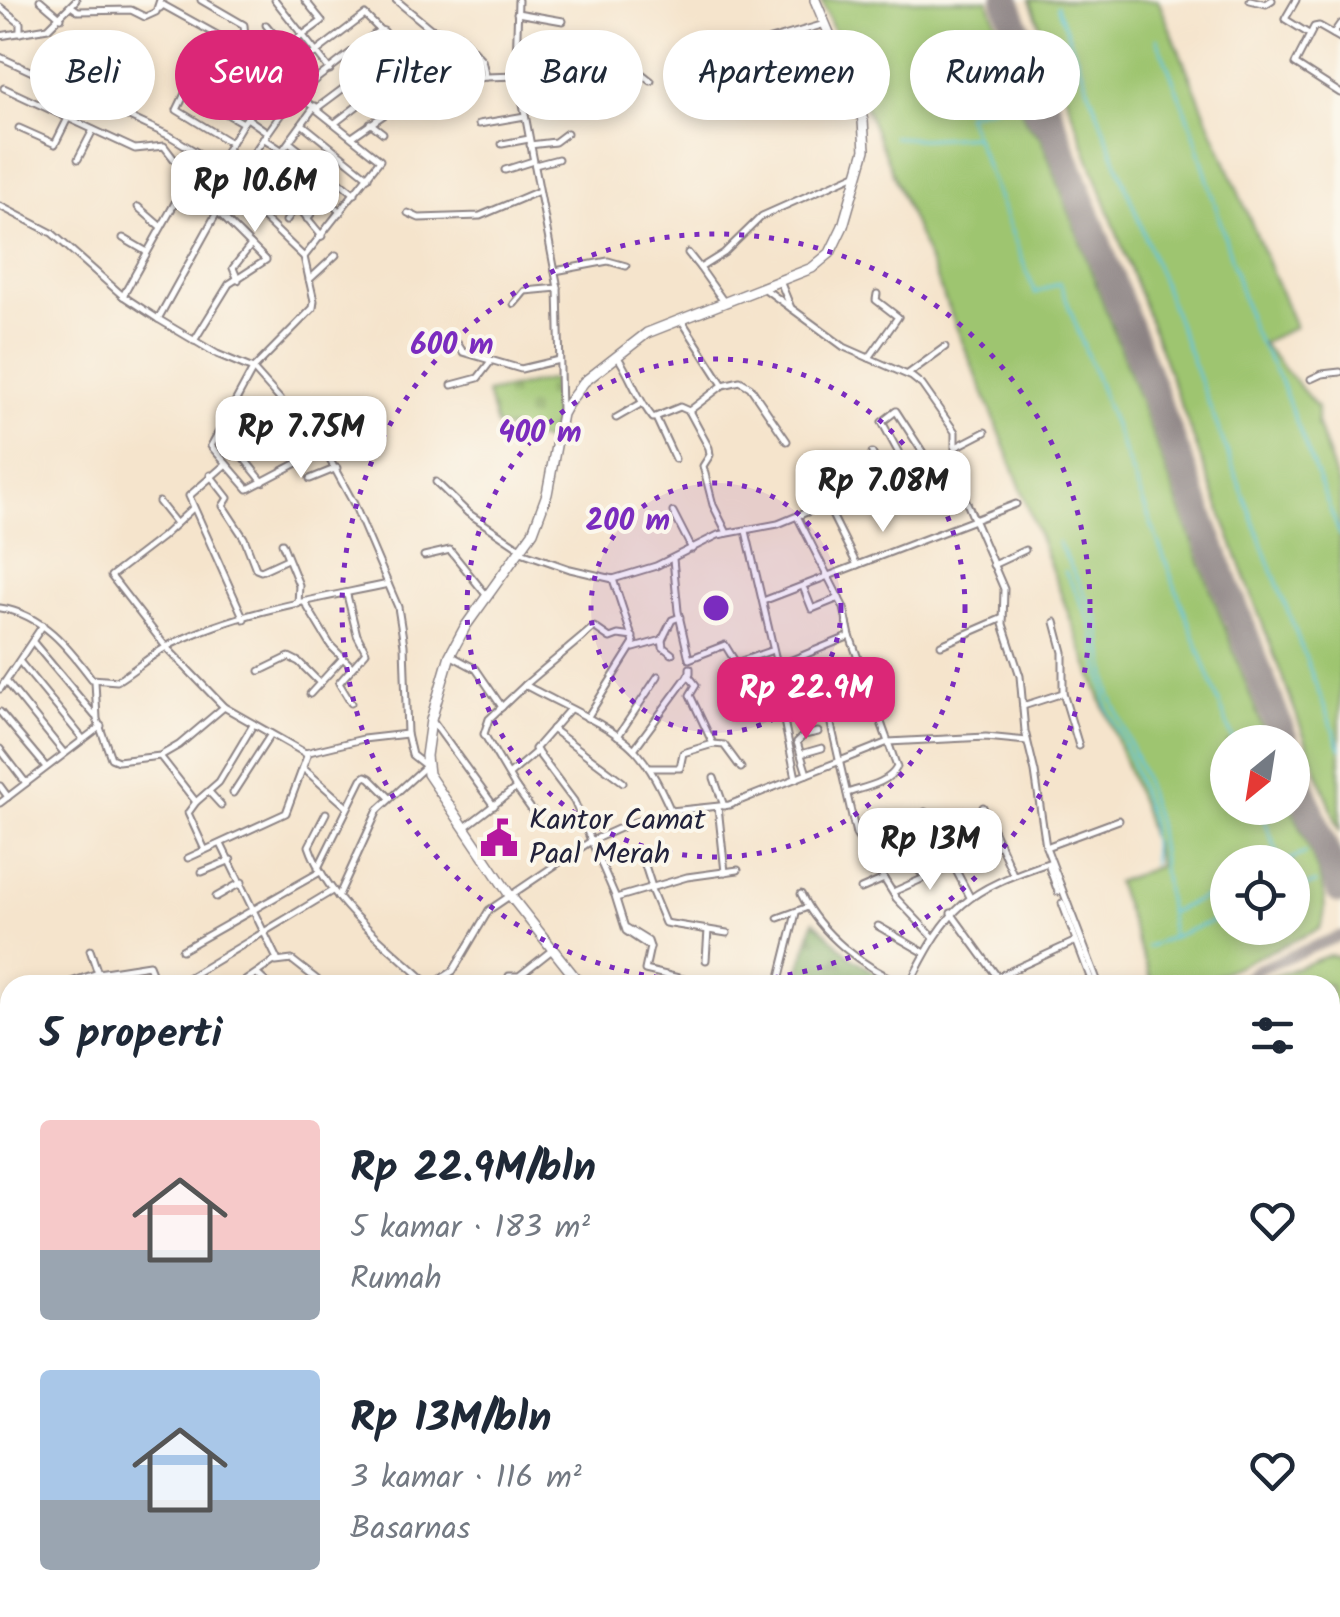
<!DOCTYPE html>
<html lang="id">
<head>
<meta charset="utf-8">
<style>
  body { margin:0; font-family:Kalam,sans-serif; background:#f6f6f7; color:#1f2937; height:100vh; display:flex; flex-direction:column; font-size:38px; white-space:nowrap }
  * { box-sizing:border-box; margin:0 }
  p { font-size:32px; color:#747a83 }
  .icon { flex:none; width:55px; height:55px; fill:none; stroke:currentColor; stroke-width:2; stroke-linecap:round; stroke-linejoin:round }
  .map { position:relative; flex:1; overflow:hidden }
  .details { position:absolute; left:0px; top:975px; width:1340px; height:642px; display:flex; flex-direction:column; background:#fff; border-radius:30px 30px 0 0; box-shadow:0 5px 15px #0003 }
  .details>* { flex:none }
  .guide { position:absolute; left:30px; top:30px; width:1280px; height:90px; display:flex; gap:20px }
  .needle { width:65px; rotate:210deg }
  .controls { position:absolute; left:1210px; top:725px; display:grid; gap:20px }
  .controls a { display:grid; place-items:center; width:100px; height:100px; border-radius:50%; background:#fff; box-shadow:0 5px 15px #0003; font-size:50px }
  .price { position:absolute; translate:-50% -85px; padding:0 22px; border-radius:20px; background:#fff; color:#222; font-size:32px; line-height:65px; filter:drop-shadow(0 2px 5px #0008) }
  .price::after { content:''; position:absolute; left:50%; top:60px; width:30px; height:22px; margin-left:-15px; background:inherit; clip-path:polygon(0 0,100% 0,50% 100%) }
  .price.current { background:#db2777; color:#fff }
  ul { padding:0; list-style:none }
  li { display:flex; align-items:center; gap:30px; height:250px; padding:0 40px }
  li span { display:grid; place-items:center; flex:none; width:280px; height:200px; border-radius:10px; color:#555 }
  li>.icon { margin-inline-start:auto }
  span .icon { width:120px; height:120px; fill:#fffc; stroke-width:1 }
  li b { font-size:42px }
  h2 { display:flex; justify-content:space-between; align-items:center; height:120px; padding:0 40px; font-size:42px }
  .chip { padding:0 35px; border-radius:45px; background:#fff; box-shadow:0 5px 15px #0003; font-size:35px; line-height:90px }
  .chip.current { background:#db2777; color:#fff }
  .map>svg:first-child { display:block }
  .grass { fill:#9ec570; stroke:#607456; stroke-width:2.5; fill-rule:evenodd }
  .forest { fill:url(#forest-firs); stroke:#50664e; stroke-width:2.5 }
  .cemetery { fill:url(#cemetery-stones); stroke:#607456; stroke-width:2.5 }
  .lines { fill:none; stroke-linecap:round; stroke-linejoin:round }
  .stream { stroke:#60c5dd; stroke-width:2.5 }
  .taxiway { stroke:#8c8384; stroke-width:11 }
  .runway { stroke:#8c8384; stroke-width:28 }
  .minor-casing { stroke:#8c8384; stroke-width:9 }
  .highway-casing { stroke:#8c8384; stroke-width:12 }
  .minor { stroke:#fff; stroke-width:5 }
  .highway { stroke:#fff; stroke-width:9 }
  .ring { fill:none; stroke:#7b2cbf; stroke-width:5; stroke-dasharray:5 10 }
  .labels { text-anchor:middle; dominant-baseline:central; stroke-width:8; stroke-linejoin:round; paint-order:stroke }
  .poi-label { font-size:30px; fill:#22223b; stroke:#fbf7ec; text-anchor:start }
  .centre { fill:#7b2cbf; stroke:#fbf7ec; stroke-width:5 }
  .ring-label { font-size:30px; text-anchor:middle; font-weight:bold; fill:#7b2cbf; stroke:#fbf7ec; stroke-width:8; stroke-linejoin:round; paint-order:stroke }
</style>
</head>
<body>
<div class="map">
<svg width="1340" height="1617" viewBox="0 0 1340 1617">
  <defs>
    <pattern id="forest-firs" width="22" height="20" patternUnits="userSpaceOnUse" patternTransform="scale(2.5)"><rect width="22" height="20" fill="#7eaa62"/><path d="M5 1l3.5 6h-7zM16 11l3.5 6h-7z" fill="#678a52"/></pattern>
    <pattern id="cemetery-stones" width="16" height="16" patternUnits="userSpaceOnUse" patternTransform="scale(2.5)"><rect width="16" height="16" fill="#9ec570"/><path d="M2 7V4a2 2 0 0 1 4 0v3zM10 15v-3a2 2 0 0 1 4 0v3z" fill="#88a962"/></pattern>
  </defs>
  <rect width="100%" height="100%" fill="#fbf7ec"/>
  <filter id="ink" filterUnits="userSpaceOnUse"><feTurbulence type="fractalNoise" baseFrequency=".01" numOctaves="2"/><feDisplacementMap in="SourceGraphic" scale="20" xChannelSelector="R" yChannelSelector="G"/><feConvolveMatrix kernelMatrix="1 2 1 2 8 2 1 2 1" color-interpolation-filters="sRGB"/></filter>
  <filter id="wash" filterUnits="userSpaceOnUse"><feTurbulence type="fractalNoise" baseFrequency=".0048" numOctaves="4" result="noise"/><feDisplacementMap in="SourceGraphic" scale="40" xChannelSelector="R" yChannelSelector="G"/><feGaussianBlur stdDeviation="2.25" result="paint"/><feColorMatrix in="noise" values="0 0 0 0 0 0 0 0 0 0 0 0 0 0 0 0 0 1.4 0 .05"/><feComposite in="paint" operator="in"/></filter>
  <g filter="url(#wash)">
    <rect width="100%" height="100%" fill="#f5e4cc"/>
    <g class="grass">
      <path d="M821,0H988L1023,91L1015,95L1027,124L1041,137L1268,742H1228V808H1292C1304,838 1338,901 1319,929L1195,985H1153L1116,882L1159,866L1143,810L996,423ZM1292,862V928H1228V862Z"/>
      <path d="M1030,0H1158L1295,327L1262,343L1317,407V423L1340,490V832Z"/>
      <path d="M1329,955L1340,957V1179L1330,1182V985H1252Z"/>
    </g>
    <path class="forest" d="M814,921L850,956L887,980L885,985H799L798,975Z"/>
    <path class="cemetery" d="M554,379L553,443L496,426L487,393Z"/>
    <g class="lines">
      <g class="stream">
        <path d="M1057,6L1340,748"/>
        <path d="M1157,39L1194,133L1252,329L1280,380L1340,535"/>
        <path d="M1011,77L991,86L996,106L966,114L1035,293L1060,283L1234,742"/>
        <path d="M893,137L922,139L973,136"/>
        <path d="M1058,542L1098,619L1110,694L1143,776L1157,823L1172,936"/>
        <path d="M1065,571L1092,624L1107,707L1129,756L1150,819L1153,864"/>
        <path d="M1260,808L1281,862"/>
        <path d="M1284,862L1305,853"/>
        <path d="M1292,891L1315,883"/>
        <path d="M1169,913L1228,887"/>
        <path d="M1147,947L1228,915"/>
        <path d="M1330,1218L1340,1214"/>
        <path d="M694,1617L709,1608"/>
      </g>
      <g class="taxiway">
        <path d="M1050,117L1053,109L1051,97C1042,91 1033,92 1028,102L1029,115L1064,155"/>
        <path d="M1217,983L1218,985"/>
        <path d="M1238,985L1256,970L1340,936"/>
        <path d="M1330,1194L1340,1193"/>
      </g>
      <g class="runway">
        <path d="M1006,0L1285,742"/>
        <path d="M1292,763L1340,890"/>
      </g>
    </g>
  </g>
  <g filter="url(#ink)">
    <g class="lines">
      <g class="minor-casing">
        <g id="minor">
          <path d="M40,0L61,18"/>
          <path d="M275,0L330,70"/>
          <path d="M396,0L431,29L458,34L482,60L486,77L517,76"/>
          <path d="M518,0L516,67L558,288L561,411"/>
          <path d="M1250,0L1266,4L1272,0"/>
          <path d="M1296,0L1285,19L1309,34"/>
          <path d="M71,6L78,11L131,10L145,17L156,12L160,0"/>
          <path d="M0,7L20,23V33"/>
          <path d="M160,8L163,5L239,47L245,37L244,25L201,0"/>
          <path d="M517,13L563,21"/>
          <path d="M266,25L286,49"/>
          <path d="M380,30L384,31L390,40"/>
          <path d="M1333,34L1340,24"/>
          <path d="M0,36L48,28L76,0"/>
          <path d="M110,36L68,118L135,149L164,146L180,167L227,195"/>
          <path d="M245,37L264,58L270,59L322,21L305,0"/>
          <path d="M1340,38L1319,26L1314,27L1295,64L1340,93"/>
          <path d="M548,51L555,76"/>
          <path d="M0,57L170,136L216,164"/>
          <path d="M93,68L117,81"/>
          <path d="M196,70L252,111"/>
          <path d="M729,74L770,40L825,24"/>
          <path d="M4,88L68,118L55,144L19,128"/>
          <path d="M185,90L243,123"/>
          <path d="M378,90L364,73L394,48"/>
          <path d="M521,92L612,55H618L651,81"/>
          <path d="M297,94L380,160L304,257L314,301L313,308L253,369L211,446L248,489L324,449"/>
          <path d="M455,100C461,83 469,79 486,77"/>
          <path d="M317,108L364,73L349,55"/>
          <path d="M247,118L267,132"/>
          <path d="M335,123L387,83"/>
          <path d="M370,123L383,133"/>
          <path d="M302,124L368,177"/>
          <path d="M479,124L525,116"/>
          <path d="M352,137L401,103"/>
          <path d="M263,138L283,151"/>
          <path d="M289,142L355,194"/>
          <path d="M231,143L177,110L205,52L209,51L264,94"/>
          <path d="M502,144L529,139"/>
          <path d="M530,145L555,142L567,133"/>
          <path d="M78,159L93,130"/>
          <path d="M246,162L266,173L315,106"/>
          <path d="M535,165L558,159"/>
          <path d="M505,170L533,161"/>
          <path d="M266,173C288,191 303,214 322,236"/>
          <path d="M298,177L341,212"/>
          <path d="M231,187L304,257"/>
          <path d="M286,190L311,159"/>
          <path d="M272,203L284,188"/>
          <path d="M0,206L52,233L123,296L158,319L217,354L253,369L324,449L354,504L398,607L404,645L407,734L412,755L426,766L378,810L338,897"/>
          <path d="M138,207L161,227"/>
          <path d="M408,213L419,218L480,216L539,191"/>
          <path d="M307,219L324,198"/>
          <path d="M286,221L296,207"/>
          <path d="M123,238L147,252"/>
          <path d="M688,253L700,268"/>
          <path d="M555,271L608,261L626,266"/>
          <path d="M238,280L233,268L251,245"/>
          <path d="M309,280L336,255"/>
          <path d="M780,281L791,308"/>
          <path d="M765,289L844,347L912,377L922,385L955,432V475L1004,589L1003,624L1020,676L1025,731L1035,772L1046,847L1099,985"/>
          <path d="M123,296L191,174"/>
          <path d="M724,302L700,268L724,253L762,216L856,174"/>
          <path d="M514,304L525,291L558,288"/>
          <path d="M158,319L236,178L281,114L297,94L380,30L365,15L274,84L243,123L207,183"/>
          <path d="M682,321L723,385"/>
          <path d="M454,338L463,352L521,369L559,360"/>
          <path d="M194,341L229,284L266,260L217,211"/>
          <path d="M617,356C631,376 637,399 653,418L680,407L689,411L709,448L710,455L703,466L713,505L727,533"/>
          <path d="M869,358L898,317L876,300L877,294"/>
          <path d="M908,374L945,347"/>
          <path d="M1311,379L1322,374L1340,372"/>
          <path d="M452,385L478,378L491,361"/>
          <path d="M689,411L723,385L740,381L750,387L787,441"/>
          <path d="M616,418L642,403"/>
          <path d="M656,418L675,459"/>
          <path d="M221,430L263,482"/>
          <path d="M956,447L985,432"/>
          <path d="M872,453L886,479"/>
          <path d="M226,464L189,496L244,619"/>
          <path d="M908,470L882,422L896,411L929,462"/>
          <path d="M210,475L228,498L223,506L244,538L256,569L261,571L287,559"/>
          <path d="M310,479L337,468"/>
          <path d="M436,482L468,513L520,548"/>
          <path d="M159,502L175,522"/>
          <path d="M827,505L857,565"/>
          <path d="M193,508L162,537L111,576L166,647L224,707L305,753L363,739L407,734"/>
          <path d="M673,512L692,549"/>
          <path d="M798,518L844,608L850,636L897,767C888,784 865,787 847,793"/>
          <path d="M746,531L776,660L830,720L856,834L896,898L933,937"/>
          <path d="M282,543L299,585L298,604"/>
          <path d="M521,552L570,569L613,579L656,566L718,535L778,524L908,470L954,457"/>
          <path d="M424,556L450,550L487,596"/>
          <path d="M673,559L678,611L689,659L725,645L736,663L773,650"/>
          <path d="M993,565L1025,550"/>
          <path d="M804,589L812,609L839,598"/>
          <path d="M347,595L357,635L366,652L339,683L351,703"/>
          <path d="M763,601L1016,504"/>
          <path d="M305,603L331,646L351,666"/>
          <path d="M0,608C42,614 68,647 92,679L117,681C137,669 155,651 176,642C241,611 318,599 388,584"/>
          <path d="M1055,622L1063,652V693L1079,746"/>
          <path d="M662,640L663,647L672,654"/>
          <path d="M33,642L95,716"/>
          <path d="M941,645L1003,618"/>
          <path d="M634,648L662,640L672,620L680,617"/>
          <path d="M450,655L476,669L502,707"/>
          <path d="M20,662L83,739"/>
          <path d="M736,663L753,696"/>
          <path d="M780,665L850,636"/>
          <path d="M260,671L289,657L299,662L320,683"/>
          <path d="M6,681L64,753"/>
          <path d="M95,681L97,719L111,758L118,761L160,756L179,745L224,707"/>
          <path d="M525,685L594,627L610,638L618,635L633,637"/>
          <path d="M0,689L43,625"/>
          <path d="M805,692L825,677"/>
          <path d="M310,694L342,659"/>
          <path d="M741,704L790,676"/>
          <path d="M1023,706L1063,693"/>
          <path d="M569,710L535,749L574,801L616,898L687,877L738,870"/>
          <path d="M0,712L46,767"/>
          <path d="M587,718L634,643L613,579"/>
          <path d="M433,722L494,806"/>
          <path d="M552,729L623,782"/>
          <path d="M618,736L658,676"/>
          <path d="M713,744L724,745L741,768"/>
          <path d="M0,749L26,783"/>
          <path d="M634,749L690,673V668"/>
          <path d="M801,754L822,748"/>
          <path d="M160,756L196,802L219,782L253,725"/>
          <path d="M303,768L347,807"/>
          <path d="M649,768H680L683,753L713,744L690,695L696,685L688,675"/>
          <path d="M510,774L537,751"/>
          <path d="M807,774L797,742L804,735L818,732"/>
          <path d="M714,778L724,806"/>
          <path d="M796,778L783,716L820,709"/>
          <path d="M0,786L8,797"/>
          <path d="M516,788L534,813"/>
          <path d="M210,793L221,805"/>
          <path d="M233,793L271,734"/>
          <path d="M196,802L188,813L205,850"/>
          <path d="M0,803L101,726"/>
          <path d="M718,807L725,872"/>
          <path d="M983,807L1013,874"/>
          <path d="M925,812L970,897"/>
          <path d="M326,813L309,846C329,904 387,944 430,985"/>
          <path d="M464,828L516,788L484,734L489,719L525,685C557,703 609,724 634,749C651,767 661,789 671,811"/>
          <path d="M221,844L277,959L239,985"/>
          <path d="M1046,847L1119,820"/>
          <path d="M900,850L924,876"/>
          <path d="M641,853L652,887"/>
          <path d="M188,858L286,813L307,756L305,753"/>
          <path d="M1051,862L1049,867L1058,892"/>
          <path d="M318,868L362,779L366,776L370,778L389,797"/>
          <path d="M202,872L231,860"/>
          <path d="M650,887L665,923L727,933"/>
          <path d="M861,889L884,879"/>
          <path d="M893,892L1000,844"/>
          <path d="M801,894C821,935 863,967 905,985"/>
          <path d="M216,897L242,882"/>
          <path d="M616,899L626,931L650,947L645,970L708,985"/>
          <path d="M1062,903L1093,985"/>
          <path d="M951,913L996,975"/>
          <path d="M778,918L808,907"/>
          <path d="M878,926L925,953"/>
          <path d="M627,928L648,941L650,947"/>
          <path d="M90,950L102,985"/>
          <path d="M182,950L320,872"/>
          <path d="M706,960L708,930"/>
          <path d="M276,962L292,960L324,985"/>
          <path d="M257,974L269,985"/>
          <path d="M509,976H519L552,950"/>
          <path d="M444,977L455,985"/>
          <path d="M62,985L98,973L149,965L157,985"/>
          <path d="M176,985L332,891"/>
          <path d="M432,985L453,971L489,910L591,841L631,823L671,811L729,805L888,742L986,737L1027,741"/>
          <path d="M778,985L796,913"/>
          <path d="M909,985C949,905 965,891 1051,862"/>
          <path d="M980,985L1076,941"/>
          <path d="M0,1142L10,1159"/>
          <path d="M0,1170L10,1166"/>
          <path d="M7,1194L10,1201"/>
          <path d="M0,1220L10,1239"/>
          <path d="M0,1257L4,1264"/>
          <path d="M0,1280L5,1276"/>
          <path d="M0,1301L10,1313"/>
          <path d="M10,1340L6,1347L10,1356"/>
          <path d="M0,1398L10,1389"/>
          <path d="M0,1431L3,1427"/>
          <path d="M0,1467L10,1474"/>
          <path d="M1330,1487L1340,1483"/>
          <path d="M0,1534L10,1540"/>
          <path d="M1330,1579H1340"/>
          <path d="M0,1597L10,1607"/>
          <path d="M1330,1606L1340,1611"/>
          <path d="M11,1608L17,1617"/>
          <path d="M103,1608L114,1617"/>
          <path d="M187,1608L195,1617"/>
          <path d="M448,1608L451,1617"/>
          <path d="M903,1608L913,1617"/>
          <path d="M925,1608L926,1617"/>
          <path d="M975,1608L976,1617"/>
          <path d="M1002,1608L1007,1612"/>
          <path d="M1191,1608L1214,1615"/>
          <path d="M140,1611L143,1608"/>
          <path d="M31,1617H36"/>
          <path d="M815,1617L820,1608"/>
          <path d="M949,1617V1608"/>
          <path d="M987,1617L994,1608"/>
          <path d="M1042,1617L1047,1608"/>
        </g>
      </g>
      <g class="highway-casing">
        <g id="highway">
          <path d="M581,985L509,894L428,774L426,756L431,720L450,655L465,627L533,532L547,494L562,414L567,405L584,382L647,333L812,268L830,253L843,226L865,150L863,121L857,99L815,0"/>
          <path d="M1330,1324L1340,1351"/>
          <path d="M1330,1342L1340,1370"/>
          <path d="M666,1608L675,1617"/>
          <path d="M176,1617L184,1608"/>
          <path d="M798,1617L801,1608"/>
          <path d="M805,1617L808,1608"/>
        </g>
      </g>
      <use href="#minor" class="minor"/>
      <use href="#highway" class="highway"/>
    </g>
  </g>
  <circle cx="716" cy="608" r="125" fill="#7b2cbf" fill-opacity=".12"/>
  <g class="ring">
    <circle cx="716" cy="608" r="125"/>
    <circle cx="716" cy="608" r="249"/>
    <circle cx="716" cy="608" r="374"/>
  </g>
  <defs>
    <g id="civic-bare" transform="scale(3)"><path d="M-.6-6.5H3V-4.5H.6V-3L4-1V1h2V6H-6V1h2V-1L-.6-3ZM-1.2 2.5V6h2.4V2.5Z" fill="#b5179e" stroke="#fbf7ec" stroke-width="2.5" paint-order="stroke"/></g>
  </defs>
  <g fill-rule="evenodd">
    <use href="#civic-bare" x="499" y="838"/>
  </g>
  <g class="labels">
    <g class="poi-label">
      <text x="529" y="821">Kantor Camat<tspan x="529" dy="34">Paal Merah</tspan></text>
    </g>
  </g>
  <circle cx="716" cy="608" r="15" class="centre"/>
  <g class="ring-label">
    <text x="452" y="354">600 m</text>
    <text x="540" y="442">400 m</text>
    <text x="628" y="530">200 m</text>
  </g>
</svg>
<div class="controls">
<a><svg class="needle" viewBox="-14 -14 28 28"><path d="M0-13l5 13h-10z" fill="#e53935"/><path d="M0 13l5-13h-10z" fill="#747a83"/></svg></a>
<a><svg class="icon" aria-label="locate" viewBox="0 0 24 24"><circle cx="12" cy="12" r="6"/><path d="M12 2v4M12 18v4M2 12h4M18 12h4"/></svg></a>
</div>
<b class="price" style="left:255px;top:235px">Rp 10.6M</b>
<b class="price" style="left:301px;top:481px">Rp 7.75M</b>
<b class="price" style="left:883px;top:535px">Rp 7.08M</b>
<b class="price current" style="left:806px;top:742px">Rp 22.9M</b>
<b class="price" style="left:930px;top:893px">Rp 13M</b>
<div class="guide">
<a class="chip">Beli</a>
<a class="chip current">Sewa</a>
<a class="chip">Filter</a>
<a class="chip">Baru</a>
<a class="chip">Apartemen</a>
<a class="chip">Rumah</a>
</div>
<section class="details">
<h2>5 properti<svg class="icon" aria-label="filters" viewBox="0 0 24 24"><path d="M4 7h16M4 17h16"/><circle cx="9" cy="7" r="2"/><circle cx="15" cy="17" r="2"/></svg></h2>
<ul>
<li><span style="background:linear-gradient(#f6c9c9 65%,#9aa5b1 0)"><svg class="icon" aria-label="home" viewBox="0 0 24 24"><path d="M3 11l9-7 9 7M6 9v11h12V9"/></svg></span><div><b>Rp 22.9M/bln</b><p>5 kamar · 183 m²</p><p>Rumah</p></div><svg class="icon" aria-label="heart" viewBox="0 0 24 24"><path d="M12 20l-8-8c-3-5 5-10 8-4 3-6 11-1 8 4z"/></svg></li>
<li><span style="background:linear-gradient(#a9c7e8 65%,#9aa5b1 0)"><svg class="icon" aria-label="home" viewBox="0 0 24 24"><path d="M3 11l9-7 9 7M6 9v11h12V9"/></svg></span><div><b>Rp 13M/bln</b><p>3 kamar · 116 m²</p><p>Basarnas</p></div><svg class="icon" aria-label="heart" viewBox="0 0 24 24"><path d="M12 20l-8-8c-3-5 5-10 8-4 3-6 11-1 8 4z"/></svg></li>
</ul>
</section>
</div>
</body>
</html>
